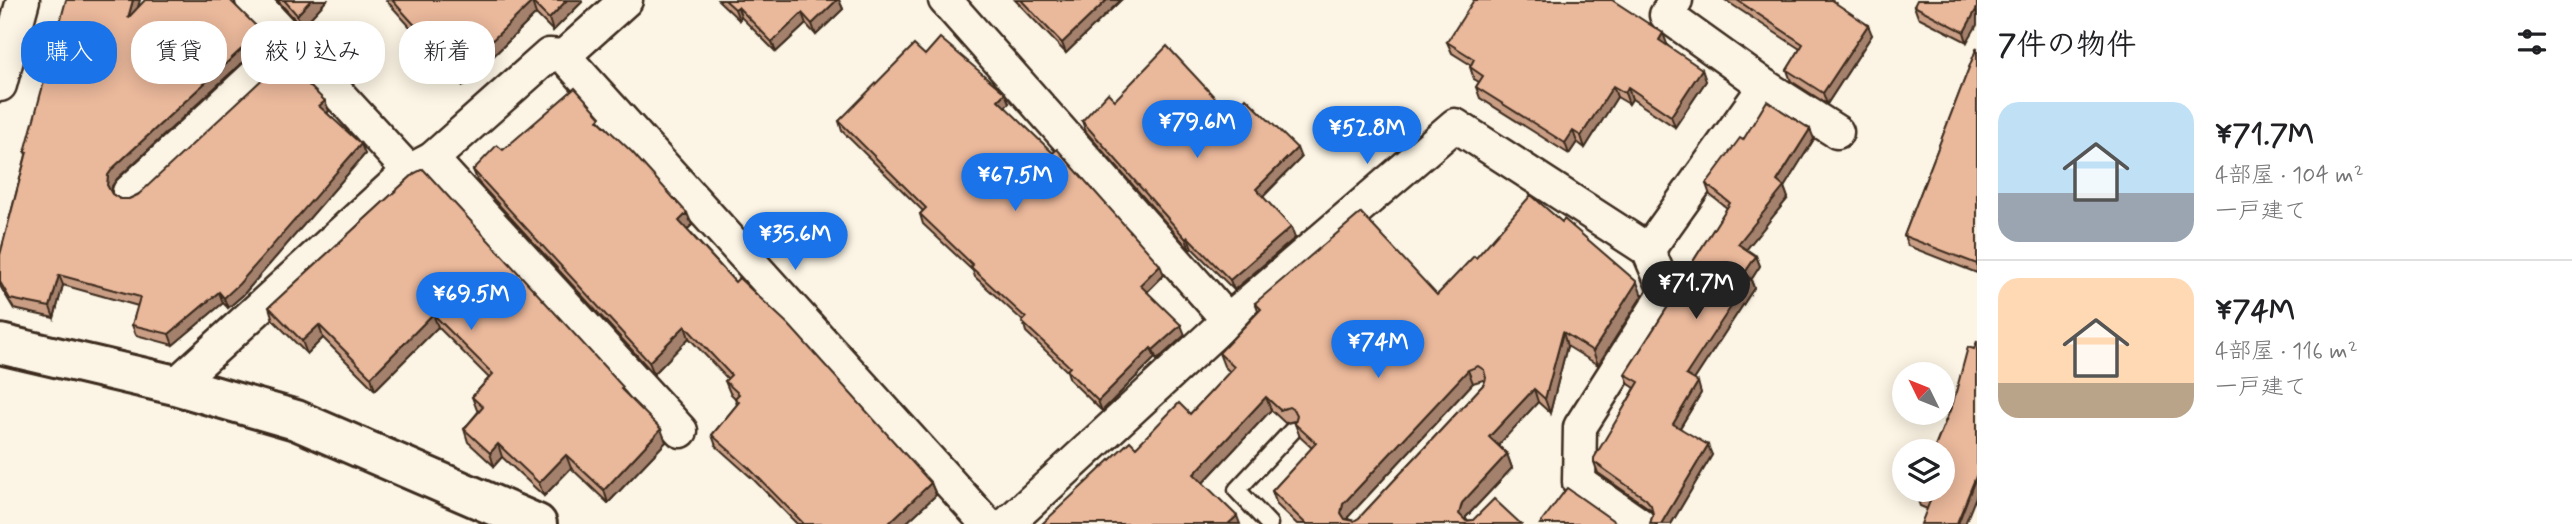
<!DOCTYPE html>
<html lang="ja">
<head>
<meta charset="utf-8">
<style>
  body { margin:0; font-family:Mynerve,"Klee One",sans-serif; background:#f2f2f2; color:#202124; height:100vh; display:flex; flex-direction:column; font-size:26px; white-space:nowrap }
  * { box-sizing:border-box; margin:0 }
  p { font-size:23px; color:#757577 }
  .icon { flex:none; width:38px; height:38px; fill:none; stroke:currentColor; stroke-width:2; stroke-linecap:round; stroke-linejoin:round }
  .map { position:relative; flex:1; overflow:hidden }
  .details { display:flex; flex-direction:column; background:#fff; width:595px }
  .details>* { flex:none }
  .top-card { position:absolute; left:21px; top:21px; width:665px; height:63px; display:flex; gap:14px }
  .needle { width:46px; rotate:313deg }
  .tools { position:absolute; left:1892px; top:362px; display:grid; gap:14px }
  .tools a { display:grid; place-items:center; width:63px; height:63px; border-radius:50%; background:#fff; box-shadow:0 4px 18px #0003; font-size:35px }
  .price { position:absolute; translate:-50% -60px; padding:0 16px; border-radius:24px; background:#1a73e8; color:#fff; font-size:23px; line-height:46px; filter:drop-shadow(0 2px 4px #0008) }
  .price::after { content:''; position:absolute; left:50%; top:42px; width:21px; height:16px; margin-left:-10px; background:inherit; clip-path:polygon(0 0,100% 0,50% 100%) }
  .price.on { background:#222; color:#fff }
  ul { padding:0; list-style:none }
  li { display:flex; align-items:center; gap:21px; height:175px; padding:0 21px }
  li+li { border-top:2px solid #e0e0e0 }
  li span { display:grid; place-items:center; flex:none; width:196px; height:140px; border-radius:21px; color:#555 }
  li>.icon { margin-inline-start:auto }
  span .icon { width:84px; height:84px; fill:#fffc; stroke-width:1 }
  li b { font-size:30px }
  h2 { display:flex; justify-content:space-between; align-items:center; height:84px; padding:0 21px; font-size:30px }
  .tag { padding:0 24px; border-radius:28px; background:#fff; box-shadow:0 4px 18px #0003; font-size:24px; line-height:63px }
  .tag.on { background:#1a73e8; color:#fff }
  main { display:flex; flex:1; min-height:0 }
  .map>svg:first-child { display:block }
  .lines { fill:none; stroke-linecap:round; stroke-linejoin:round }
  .service-casing { stroke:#3b2a1e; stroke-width:21 }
  .minor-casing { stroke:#3b2a1e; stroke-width:37 }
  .tertiary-casing { stroke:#3b2a1e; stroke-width:44 }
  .service { stroke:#fcf5e5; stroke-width:16 }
  .minor { stroke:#fcf5e5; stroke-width:32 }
  .tertiary { stroke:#fcf5e5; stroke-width:38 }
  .wall { fill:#c99e85; stroke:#3b2a1e; stroke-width:2; fill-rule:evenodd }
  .shaded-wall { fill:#a4816c; stroke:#3b2a1e; stroke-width:2 }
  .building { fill:#eab89b; stroke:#3b2a1e; stroke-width:2; fill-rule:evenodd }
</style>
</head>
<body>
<main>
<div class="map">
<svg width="1977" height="524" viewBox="0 0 1977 524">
  <rect width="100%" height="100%" fill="#fcf5e5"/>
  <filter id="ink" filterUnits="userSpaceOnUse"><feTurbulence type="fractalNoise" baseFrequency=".0143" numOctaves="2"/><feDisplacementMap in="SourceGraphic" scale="14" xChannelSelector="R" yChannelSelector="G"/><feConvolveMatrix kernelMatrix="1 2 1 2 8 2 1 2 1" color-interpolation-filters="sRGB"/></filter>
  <g filter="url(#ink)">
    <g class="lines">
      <g class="service-casing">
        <path id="service" d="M1269,524L1237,490L1292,431"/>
      </g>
      <g class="minor-casing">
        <g id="minor">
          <path d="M252,0L409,171"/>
          <path d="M945,0L1228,320"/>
          <path d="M1676,0L1666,15L1765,86L1837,132"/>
          <path d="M564,56L987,524"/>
          <path d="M0,85L23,0"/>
          <path d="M432,159L681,431"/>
          <path d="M129,192L291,42"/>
          <path d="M175,385L409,171L432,159L549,55L564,56L626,0"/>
          <path d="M1007,524L1228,320L1455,125L1648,250L1765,86"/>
          <path d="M1639,524L1579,482L1580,427L1666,292L1648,250"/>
        </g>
      </g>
      <g class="tertiary-casing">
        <path id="tertiary" d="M0,344L175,385L296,420L537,524"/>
      </g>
      <use href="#service" class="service"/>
      <use href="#minor" class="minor"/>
      <use href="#tertiary" class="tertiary"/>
    </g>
    <g class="wall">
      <path d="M277,0H327L302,27Z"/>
      <path d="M386,0H581L582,2L553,31L536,14L463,86Z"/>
      <path d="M718,0H839L843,9L816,35L806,24L776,52L741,17L739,20Z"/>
      <path d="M1015,0H1121L1066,53Z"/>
      <path d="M1725,0H1831L1872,35L1827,104L1791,81L1787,70L1800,49Z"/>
      <path d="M1977,0L1967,42L1918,17L1914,6Z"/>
      <path d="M138,8L265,41L117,179L112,186V194L120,199H129L325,101L329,111L327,113L365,154L243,295L228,308L223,303L173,345L136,335L132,325L138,306L63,285L54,318L14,309L0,286V255L26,155L25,152Z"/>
      <path d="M1447,42L1667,44V45L1706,81L1675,127L1632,99L1629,104L1617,97L1585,148L1577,142L1569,154L1480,98L1476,87L1479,82L1474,79L1470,67L1471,65L1452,53Z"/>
      <path d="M1977,47V273L1908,246L1904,236Z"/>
      <path d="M925,55L1009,103L1005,107L1164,275L1147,292L1185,335L1157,360L1155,358L1102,411L1070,380L1067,371L1026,332L1023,321L975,277L973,271L923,224L920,214L923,211L842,131L839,121Z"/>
      <path d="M1115,100L1231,115L1301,158L1263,197L1295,238L1234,290L1192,248L1190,250L1086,132L1082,121Z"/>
      <path d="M604,125L692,225L687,229L735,282L931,483L936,495L905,524H797L754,480L716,446L712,435L737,405L735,398L730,393L725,381L728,379L689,338L654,374L478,182L473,170L503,150Z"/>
      <path d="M1814,139L1784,187L1788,198L1746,249L1756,256L1760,266L1751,280L1754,288L1694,380L1701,393L1680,428L1712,455L1671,524H1650L1653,514L1650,509L1598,473L1594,462L1635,388L1629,384L1625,374L1678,291L1687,271L1727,208L1710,195L1706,184L1743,140Z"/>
      <path d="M415,173L625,392L666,442L608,503L571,468L544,496L502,457L494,466L468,442L464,429L479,411L477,410L472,397L489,378L438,327L375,390L323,338L307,354L273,320L269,307Z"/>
      <path d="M1476,258L1642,296L1598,365L1567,346L1550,413L1538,402L1498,445L1507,454L1512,468L1466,517V520L1521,524H1297L1277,505L1272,491L1312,448L1300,437L1295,424L1296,422L1294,421L1285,423L1271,410L1203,483L1136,447L1190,414L1230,372L1224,366L1219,353L1258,311L1255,303L1437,295ZM1483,380L1485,381L1484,384L1359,518L1354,521L1348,519V517L1473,383Z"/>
      <path d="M1974,349L1977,494L1927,509L1920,506L1916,495Z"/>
    </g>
    <g class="shaded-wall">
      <path d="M133,0H140L132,29L128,18Z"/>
      <path d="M311,0H327L302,27L297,15Z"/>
      <path d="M567,0H581L582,2L553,31L549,19Z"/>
      <path d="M837,0H839L843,9L816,35L812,24Z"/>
      <path d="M1107,0H1121L1066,53L1062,43Z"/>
      <path d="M532,2L536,14L463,86L458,73Z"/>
      <path d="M738,7L741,17L739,20L735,9Z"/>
      <path d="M1977,8V25L1967,42L1964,32Z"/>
      <path d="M802,13L806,24L776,52L772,42Z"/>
      <path d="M1868,25L1872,35L1827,104L1823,93Z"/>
      <path d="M261,31L265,41L117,179L112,186L111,195L107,185L108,175L113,168Z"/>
      <path d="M1663,33L1667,44L1663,52L1659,40Z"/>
      <path d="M1702,69L1706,81L1675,127L1671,116Z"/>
      <path d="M1613,86L1617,97L1585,148L1581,136Z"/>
      <path d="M1628,87L1632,99L1629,104L1625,93Z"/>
      <path d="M1005,93L1009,103L1002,110L998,100Z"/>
      <path d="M325,101L329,111L323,117L319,106Z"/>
      <path d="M1810,129L1814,139L1783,189L1784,187L1788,198L1742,255L1738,244Z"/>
      <path d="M1573,131L1577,142L1569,154L1565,143Z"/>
      <path d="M361,144L365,154L243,295L228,308L224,298Z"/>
      <path d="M1297,148L1301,158L1259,200L1256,189Z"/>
      <path d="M687,213L692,225L684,233L679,221Z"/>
      <path d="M1291,227L1295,238L1234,290L1230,280Z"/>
      <path d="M1188,237L1192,248L1190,250L1186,239Z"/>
      <path d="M1756,256L1760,266L1751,280L1754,288L1690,386L1686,375L1744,274Z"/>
      <path d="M1160,265L1164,275L1144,295L1140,285Z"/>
      <path d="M59,275L63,285L54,318L50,307Z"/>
      <path d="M1637,282L1642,296L1598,365L1593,351Z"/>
      <path d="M219,292L223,303L173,345L169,334Z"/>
      <path d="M433,314L438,327L375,390L371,377Z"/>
      <path d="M319,325L323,338L307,354L302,341Z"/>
      <path d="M1181,325L1185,335L1157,360L1153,350Z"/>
      <path d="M685,326L689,338L654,374L649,362Z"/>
      <path d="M1563,332L1567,346L1550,413L1545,399Z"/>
      <path d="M1151,348L1155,358L1102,411L1098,401Z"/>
      <path d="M1468,370L1473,383L1348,517L1346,524L1341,513L1343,504Z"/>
      <path d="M1698,382L1701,393L1676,434L1673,424Z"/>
      <path d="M1534,389L1538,402L1494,450L1489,437Z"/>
      <path d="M1266,397L1271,410L1199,487L1194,474Z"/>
      <path d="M661,429L666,442L608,503L604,490Z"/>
      <path d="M498,444L502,457L494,466L490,453Z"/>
      <path d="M1708,445L1712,455L1671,524H1661Z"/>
      <path d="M1507,454L1512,468L1466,517L1465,524L1459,514L1462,503Z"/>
      <path d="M566,455L571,468L544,496L539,483Z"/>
      <path d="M1977,474V494L1965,524H1958Z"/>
      <path d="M931,483L936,495L905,524H888Z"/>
      <path d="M1237,516L1240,524H1228Z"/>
    </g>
    <g class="building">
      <path d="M66,0H133L128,18L145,0H230L261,31L113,168L108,175L107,185L112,194L120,199H129L138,195L283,60L325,101L319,106L361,144L239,284L224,298L219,292L169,334L132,325L140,297L59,275L50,307L10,299L0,282V255L27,152H25Z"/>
      <path d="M284,0H311L297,15Z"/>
      <path d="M392,0H567L549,19L532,2L458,73Z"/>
      <path d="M725,0H837L812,24L802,13L772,42L738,7L735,9Z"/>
      <path d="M1021,0H1107L1062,43Z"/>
      <path d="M1474,0H1612L1663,33L1659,40L1702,69L1671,116L1628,87L1625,93L1613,86L1581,136L1573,131L1565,143L1476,87L1483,76L1470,67L1474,59L1447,42Z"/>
      <path d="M1737,0H1831L1868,25L1823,93L1787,70L1803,44Z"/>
      <path d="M1917,0H1977V8L1964,32L1914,6Z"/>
      <path d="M940,38L1005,93L998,100L1053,153L1057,149L1160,265L1140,285L1181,325L1153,350L1151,348L1098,401L1067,370L1070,367L1022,322L1026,318L971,267L973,265L920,214L926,208L839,121L914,45L925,55Z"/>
      <path d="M1167,46L1231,115L1246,98L1297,148L1256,189L1291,227L1230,280L1188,237L1186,239L1082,121L1108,93L1115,100Z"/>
      <path d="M1977,47V264L1904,236Z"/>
      <path d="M575,88L601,117L598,120L632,152L687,213L679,221L735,282L739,278L789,325L931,483L888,524H804L749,468L712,435L739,402L735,398L739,394L725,381L731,375L685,326L649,362L473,170L497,145L503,150Z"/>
      <path d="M1767,101L1810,129L1777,181L1784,187L1738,244L1756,256L1744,274L1750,278L1686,375L1698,382L1673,424L1708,445L1661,524H1650L1653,514L1651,505L1646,499L1594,462V458L1639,382L1625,374L1678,291L1680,277L1684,270L1687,271L1730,203L1706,184L1740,138L1743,140Z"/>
      <path d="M423,169L623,387L621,389L661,429L604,490L566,455L539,483L498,444L490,453L464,429L483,407L472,397L493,374L433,314L371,377L319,325L302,341L269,307L415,173Z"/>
      <path d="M1531,195L1562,222L1564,219L1637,282L1593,351L1563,332L1545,399L1534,389L1489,437L1507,454L1462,503L1459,514L1466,521L1473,520L1494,499L1521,524H1306L1272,491L1316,443L1295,424L1297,415L1295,411L1289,407L1280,410L1266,397L1194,474L1237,516L1228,524H1042L1130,441L1136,447L1179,403L1190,414L1234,367L1219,353L1261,309L1255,303L1361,213L1437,295L1474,256L1476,258ZM1478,366L1484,370L1486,378L1484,384L1359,518L1354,521L1345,519L1341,513L1343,504L1468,370Z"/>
      <path d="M1977,341V474L1957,523L1960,524H1921L1930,501L1916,495L1918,490H1942V452H1933L1953,403L1968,347L1974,349Z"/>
      <path d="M1567,488L1618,524H1540Z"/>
    </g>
  </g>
</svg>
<div class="tools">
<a><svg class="needle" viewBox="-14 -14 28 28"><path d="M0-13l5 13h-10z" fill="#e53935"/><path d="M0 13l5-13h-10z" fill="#757577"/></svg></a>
<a><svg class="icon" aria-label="layers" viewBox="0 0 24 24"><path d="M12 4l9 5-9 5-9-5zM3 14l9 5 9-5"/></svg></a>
</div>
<b class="price" style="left:1197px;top:160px">¥79.6M</b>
<b class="price" style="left:1367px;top:166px">¥52.8M</b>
<b class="price" style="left:1015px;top:213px">¥67.5M</b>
<b class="price" style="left:795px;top:272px">¥35.6M</b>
<b class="price on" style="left:1696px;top:321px">¥71.7M</b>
<b class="price" style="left:471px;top:332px">¥69.5M</b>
<b class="price" style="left:1378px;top:380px">¥74M</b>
<div class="top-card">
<a class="tag on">購入</a>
<a class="tag">賃貸</a>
<a class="tag">絞り込み</a>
<a class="tag">新着</a>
</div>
</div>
<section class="details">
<h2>7件の物件<svg class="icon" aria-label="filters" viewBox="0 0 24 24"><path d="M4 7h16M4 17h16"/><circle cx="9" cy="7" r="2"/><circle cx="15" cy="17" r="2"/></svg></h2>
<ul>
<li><span style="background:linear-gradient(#bfe0f5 65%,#9aa5b1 0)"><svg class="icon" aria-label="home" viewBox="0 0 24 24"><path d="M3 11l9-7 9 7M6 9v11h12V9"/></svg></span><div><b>¥71.7M</b><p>4部屋 · 104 m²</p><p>一戸建て</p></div></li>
<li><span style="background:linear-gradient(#ffd9b3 75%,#b9a48a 0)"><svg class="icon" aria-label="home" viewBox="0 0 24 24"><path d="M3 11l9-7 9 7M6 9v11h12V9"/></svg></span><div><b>¥74M</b><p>4部屋 · 116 m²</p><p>一戸建て</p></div></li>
</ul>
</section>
</main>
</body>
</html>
